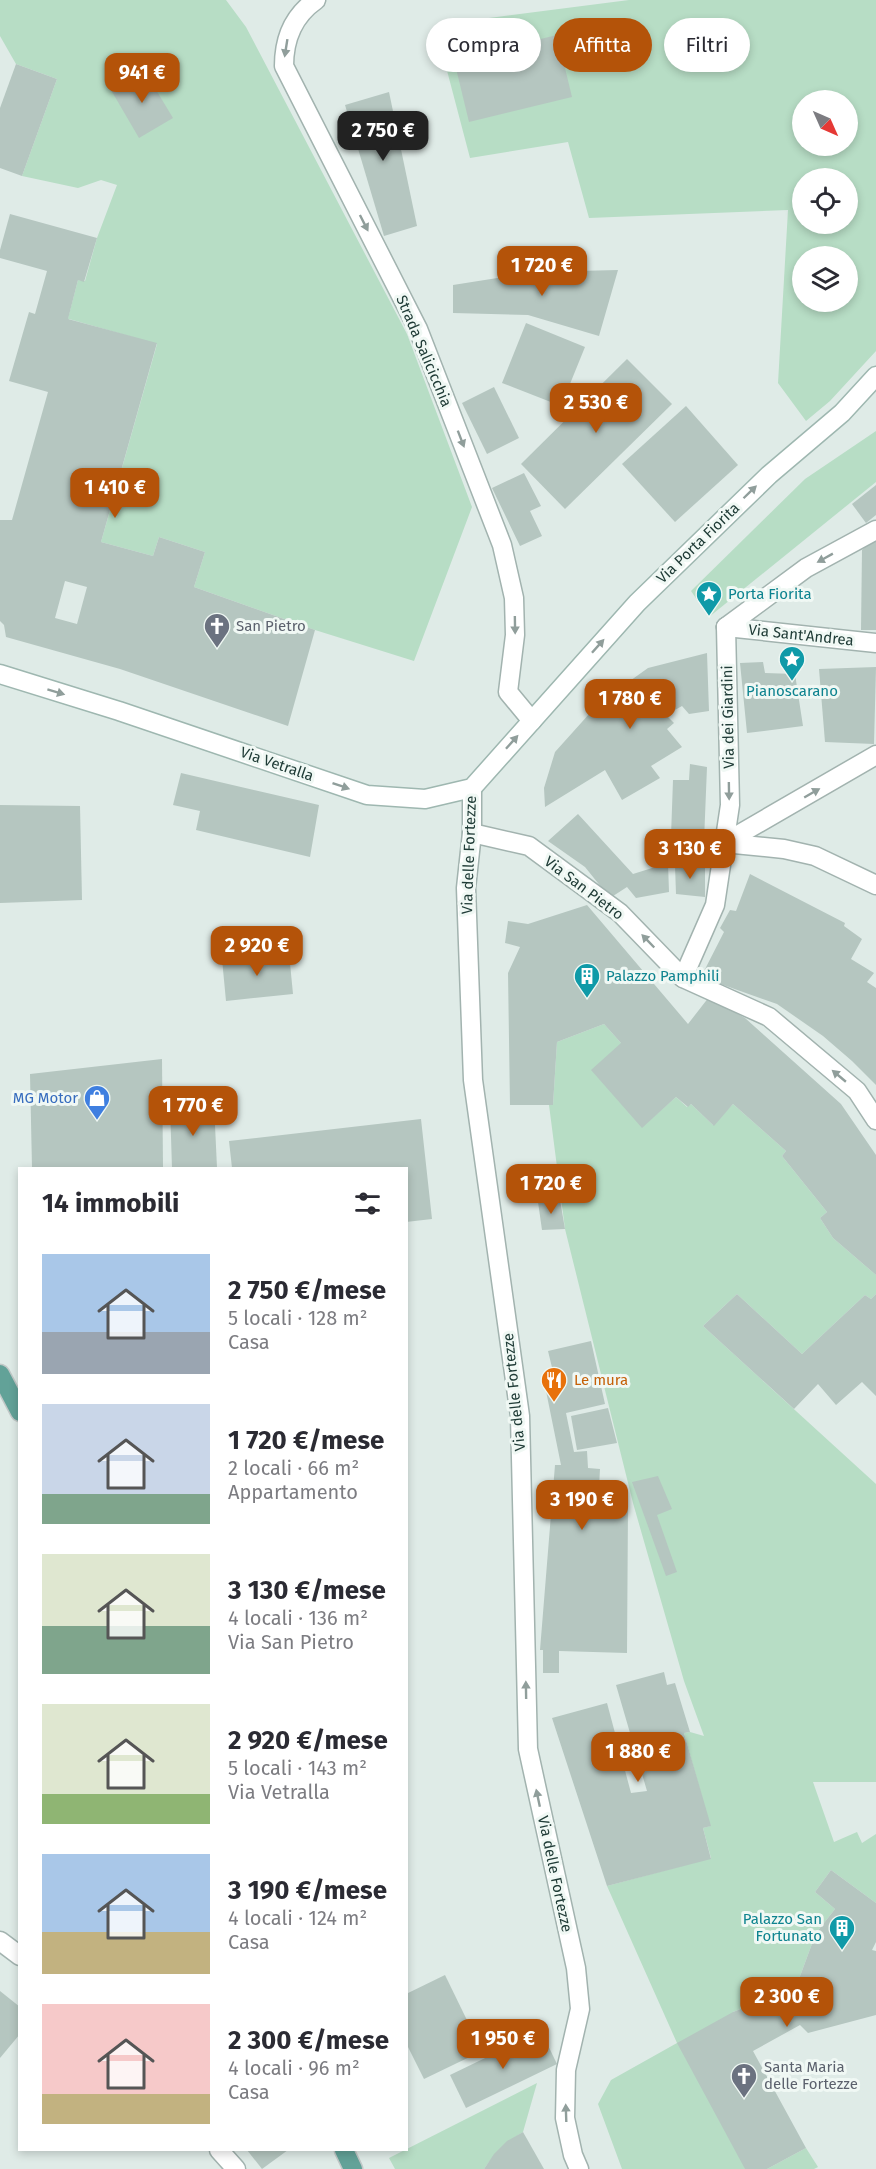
<!DOCTYPE html>
<html lang="it">
<head>
<meta charset="utf-8">
<style>
  body { margin:0; font-family:"Fira Sans",sans-serif; background:#f2f2f3; color:#2b2b33; height:100vh; display:flex; flex-direction:column; font-size:22px; white-space:nowrap }
  * { box-sizing:border-box; margin:0 }
  p { font-size:20px; color:#7c7c81 }
  .icon { flex:none; width:33px; height:33px; fill:none; stroke:currentColor; stroke-width:2; stroke-linecap:round; stroke-linejoin:round }
  .map { position:relative; flex:1; overflow:hidden }
  .details { position:absolute; left:18px; top:1167px; width:390px; height:984px; display:flex; flex-direction:column; background:#fff; border-radius:0px; box-shadow:0 3px 9px #0003 }
  .details>* { flex:none }
  .hud { position:absolute; left:426px; top:18px; width:360px; height:54px; display:flex; gap:12px }
  .needle { width:39px; rotate:135deg }
  .buttons { position:absolute; left:792px; top:90px; display:grid; gap:12px }
  .buttons a { display:grid; place-items:center; width:66px; height:66px; border-radius:50%; background:#fff; box-shadow:0 3px 9px #0003; font-size:30px }
  .price { position:absolute; translate:-50% -51px; padding:0 14px; border-radius:12px; background:#b45309; color:#fff; font-size:20px; line-height:39px; filter:drop-shadow(0 2px 3px #0008) }
  .price::after { content:''; position:absolute; left:50%; top:36px; width:18px; height:14px; margin-left:-9px; background:inherit; clip-path:polygon(0 0,100% 0,50% 100%) }
  .price.on { background:#222; color:#fff }
  ul { padding:0; list-style:none }
  li { display:flex; align-items:center; gap:18px; height:150px; padding:0 24px }
  li span { display:grid; place-items:center; flex:none; width:168px; height:120px; border-radius:0px; color:#555 }
  li>.icon { margin-inline-start:auto }
  span .icon { width:72px; height:72px; fill:#fffc; stroke-width:1 }
  li b { font-size:26px }
  h2 { display:flex; justify-content:space-between; align-items:center; height:72px; padding:0 24px; font-size:26px }
  .pill { padding:0 21px; border-radius:27px; background:#fff; box-shadow:0 3px 9px #0003; font-size:21px; line-height:54px }
  .pill.on { background:#b45309; color:#fff }
  .map>svg:first-child { display:block }
  .green { fill:#b7ddc5; fill-rule:evenodd }
  .building { fill:#b5c6c0; fill-rule:evenodd }
  .lines { fill:none; stroke-linecap:round; stroke-linejoin:round }
  .service-casing { stroke:#a2b3af; stroke-width:21 }
  .minor-casing { stroke:#a2b3af; stroke-width:21 }
  .secondary-casing { stroke:#9eb7b0; stroke-width:21 }
  .primary-casing { stroke:#c1c8c7; stroke-width:21 }
  .service { stroke:#fff; stroke-width:18 }
  .minor { stroke:#fff; stroke-width:18 }
  .secondary { stroke:#fff; stroke-width:18 }
  .primary { stroke:#62a298; stroke-width:18 }
  .oneway { fill:#909e9b }
  .labels { text-anchor:middle; dominant-baseline:central; stroke-width:6; stroke-linejoin:round; paint-order:stroke }
  .street-label { font-size:15px; fill:#203c37; stroke:#f0f8f4 }
  .culture-label { font-size:15px; fill:#0d838f; stroke:#f0f8f4; text-anchor:start }
  .worship-label { font-size:15px; fill:#5b616d; stroke:#f0f8f4; text-anchor:start }
  .shop-label { font-size:15px; fill:#366cbe; stroke:#f0f8f4; text-anchor:end }
  .food-label { font-size:15px; fill:#c56008; stroke:#f0f8f4; text-anchor:start }
</style>
</head>
<body>
<div class="map">
<svg width="876" height="2169" viewBox="0 0 876 2169">
  <rect width="100%" height="100%" fill="#dfebe7"/>
  <g class="green">
    <path d="M0,0H226L246,27L407,334L472,507L414,661L315,630L194,587L205,552L159,537L153,556L101,542L157,344L69,319L67,322L78,280L85,281L97,238L117,185L101,180L78,188L22,176L57,79L16,64L0,36Z"/>
    <path d="M629,0H876V351L830,401L806,421L778,383L788,210L589,218L568,142L470,158L435,25ZM802,100H848V146H802ZM802,178H848V224H802ZM802,256H848V302H802Z"/>
    <path d="M876,431V482L709,617L691,591L805,479Z"/>
    <path d="M604,1024L621,1043L642,1127L676,1097L687,1107L691,1104L713,1125L733,1104L786,1151L782,1156L827,1212L820,1218L833,1238L876,1275V1294L871,1299L865,1295L802,1354L737,1294L703,1326L876,1484V1782H813L834,1842L857,1832L862,1843L876,1834V1903L831,1870L815,1892L835,1909L816,1933L796,1987L733,2012L745,2169H622L598,2104L611,2080L677,2043L607,1886L711,1858L703,1828L710,1826L684,1733L690,1732L704,1736L684,1681L633,1503L565,1229L549,1105H553L557,1042Z"/>
    <path d="M537,2083L523,2132C507,2142 495,2152 484,2169H395L389,2158Z"/>
    <path d="M806,2148L818,2167L814,2169H767Z"/>
  </g>
  <g class="building">
    <path d="M557,35L572,97L469,122L454,60Z"/>
    <path d="M16,64L57,79L22,176L0,168V108Z"/>
    <path d="M144,70L173,118L139,138L111,90Z"/>
    <path d="M389,92L417,226L384,236L345,105Z"/>
    <path d="M10,214L97,238L84,282L78,280L68,319L157,343L101,542L153,556L159,537L205,552L194,587L315,630L288,726L120,669L6,637L4,625L0,621V520H12L48,392L9,381L29,312L35,314L47,271L0,258V250ZM65,581L87,587L77,624L55,618Z"/>
    <path d="M618,270L599,336L528,315L453,313V285L535,272Z"/>
    <path d="M526,323L585,347L561,406L502,383Z"/>
    <path d="M627,359L672,404L565,509L521,464Z"/>
    <path d="M494,387L519,438L487,454L462,403Z"/>
    <path d="M686,406L738,465L675,522L622,464Z"/>
    <path d="M524,473L541,506L530,511L542,536L520,546L492,488Z"/>
    <path d="M876,485V515L866,523L852,504Z"/>
    <path d="M876,536V630H861L862,550Z"/>
    <path d="M707,653L709,711L689,714L682,706L666,715L674,723L667,729L682,747L651,766L660,778L622,800L605,770L545,807L544,788L555,752L599,703L648,668Z"/>
    <path d="M763,662L765,673L795,674L803,726L747,733L740,663Z"/>
    <path d="M876,667L874,744L825,742L819,669Z"/>
    <path d="M690,764L707,767L704,841L671,836L673,780H689Z"/>
    <path d="M181,773L319,805L310,857L196,830L200,811L173,805Z"/>
    <path d="M0,805L80,806L82,900L0,903Z"/>
    <path d="M578,814L633,874L668,863L669,892L636,898L627,887L610,898L585,867L548,841Z"/>
    <path d="M675,865H705V897L676,894Z"/>
    <path d="M750,874L845,923L844,926L862,939L851,959L874,973L867,982L876,988V1085L852,1061L823,1036L777,1004L701,977L724,932L720,928L730,910L736,911Z"/>
    <path d="M587,905L688,1024L709,997L745,1018L841,1104L876,1155V1275L833,1238L820,1218L827,1212L782,1156L786,1151L733,1104L714,1126L691,1104L688,1107L676,1097L642,1128L591,1070L621,1043L604,1024L557,1042L553,1105H510L508,973L520,947L505,943L508,921L528,924Z"/>
    <path d="M289,953L293,994L226,1001L222,959Z"/>
    <path d="M162,1059L163,1168H32L30,1074Z"/>
    <path d="M214,1104L217,1168H172L170,1106Z"/>
    <path d="M421,1119L432,1219L406,1222V1168H232L229,1141Z"/>
    <path d="M560,1200L565,1229L542,1230L538,1202Z"/>
    <path d="M737,1294L802,1354L865,1295L871,1299L876,1294V1396L862,1382L836,1405L818,1384L794,1409L703,1326Z"/>
    <path d="M591,1341L605,1404L566,1413L574,1452L587,1451L588,1468L600,1469L598,1505L628,1507L627,1653L559,1651V1673H543V1650H540L555,1465H561L546,1391L557,1388L548,1351Z"/>
    <path d="M608,1408L617,1443L577,1450L571,1416Z"/>
    <path d="M658,1476L672,1509L657,1515L677,1572L666,1576L632,1482Z"/>
    <path d="M664,1672L667,1685L675,1683L690,1732L684,1733L711,1826L703,1828L711,1859L607,1886L552,1718L607,1703L631,1793L647,1791L616,1685Z"/>
    <path d="M831,1870L876,1903V1942L872,1950L876,1951V2015L808,2033L800,2025L753,2051L806,2148L767,2169H745L677,2043L733,2012L796,1987L816,1933L835,1909L815,1892Z"/>
    <path d="M445,1975L482,2051L424,2079L406,2043V1994Z"/>
    <path d="M0,1991L20,2007V2034L0,2058Z"/>
    <path d="M541,2031L557,2064L466,2108L450,2075Z"/>
    <path d="M523,2132L544,2169H484L494,2154L507,2141Z"/>
    <path d="M247,2150H288L262,2169Z"/>
  </g>
  <g class="lines">
    <g class="service-casing">
      <g id="service">
        <path d="M726,627L806,568L876,530"/>
        <path d="M726,627L876,643"/>
        <path d="M724,843L876,755"/>
        <path d="M724,843L784,849L815,856L876,885"/>
        <path d="M683,978L715,905L730,805L726,627"/>
      </g>
    </g>
    <g class="minor-casing">
      <g id="minor">
        <path d="M316,0C293,16 284,39 284,66L418,329L502,545L514,598L515,635L508,692L532,721"/>
        <path d="M472,788V833L466,888L473,1080L520,1416L528,1749L576,1968L580,2009L566,2070L565,2118L573,2155L579,2169"/>
        <path d="M472,833L529,846L620,913L683,978L769,1017L857,1091L876,1120"/>
        <path d="M0,1941L20,1956"/>
        <path d="M219,2150L236,2169"/>
      </g>
    </g>
    <g class="secondary-casing">
      <path id="secondary" d="M0,674L119,711L367,795L425,799L472,788L637,603L769,475L842,413L876,376"/>
    </g>
    <g class="primary-casing">
      <g id="primary">
        <path d="M0,1374L20,1412"/>
        <path d="M344,2150L353,2169"/>
      </g>
    </g>
    <use href="#service" class="service"/>
    <use href="#minor" class="minor"/>
    <use href="#secondary" class="secondary"/>
    <use href="#primary" class="primary"/>
  </g>
  <defs><path id="oneway-solid" d="M-6-.8H1V-3.2L6.5 0L1 3.2V.8H-6Z" transform="scale(1.5)"/></defs>
  <g class="oneway">
    <use href="#oneway-solid" transform="translate(286 48) rotate(99)"/>
    <use href="#oneway-solid" transform="translate(364 223) rotate(63)"/>
    <use href="#oneway-solid" transform="translate(461 439) rotate(69)"/>
    <use href="#oneway-solid" transform="translate(750 492) rotate(-44)"/>
    <use href="#oneway-solid" transform="translate(825 558) rotate(151)"/>
    <use href="#oneway-solid" transform="translate(515 625) rotate(89)"/>
    <use href="#oneway-solid" transform="translate(598 646) rotate(-48)"/>
    <use href="#oneway-solid" transform="translate(56 692) rotate(17)"/>
    <use href="#oneway-solid" transform="translate(512 742) rotate(-48)"/>
    <use href="#oneway-solid" transform="translate(341 786) rotate(19)"/>
    <use href="#oneway-solid" transform="translate(729 791) rotate(89)"/>
    <use href="#oneway-solid" transform="translate(812 793) rotate(-30)"/>
    <use href="#oneway-solid" transform="translate(648 941) rotate(-134)"/>
    <use href="#oneway-solid" transform="translate(839 1076) rotate(-140)"/>
    <use href="#oneway-solid" transform="translate(526 1690) rotate(-91)"/>
    <use href="#oneway-solid" transform="translate(538 1798) rotate(-102)"/>
    <use href="#oneway-solid" transform="translate(566 2113) rotate(-92)"/>
  </g>
  <defs>
    <g id="sight-pin" transform="scale(1.35)"><path d="M0 17L-7.5 6A9.5 9.5 0 1 1 7.5 6Z" fill="#0f9aa8" stroke="#f0f8f4"/><path d="M0-6L1.8-2.2L6-1.7L2.9 1.2L3.7 5.4L0 3.3L-3.7 5.4L-2.9 1.2L-6-1.7L-1.8-2.2Z" fill="#fff"/></g>
    <g id="church-pin" transform="scale(1.35)"><path d="M0 17L-7.5 6A9.5 9.5 0 1 1 7.5 6Z" fill="#6b7280" stroke="#f0f8f4"/><path d="M-1.2-6h2.4v3.5h3.3v2.4h-3.3V6h-2.4V-.1h-3.3v-2.4h3.3Z" fill="#fff"/></g>
    <g id="building-pin" transform="scale(1.35)"><path d="M0 17L-7.5 6A9.5 9.5 0 1 1 7.5 6Z" fill="#0f9aa8" stroke="#f0f8f4"/><path d="M-4-6H4V6H1V3H-1V6H-4ZM-2.5-4.3h1.7v1.8h-1.7ZM.8-4.3h1.7v1.8H.8ZM-2.5-1h1.7V.8h-1.7ZM.8-1h1.7V.8H.8Z" fill="#fff"/></g>
    <g id="shop-pin" transform="scale(1.35)"><path d="M0 17L-7.5 6A9.5 9.5 0 1 1 7.5 6Z" fill="#3f7fe0" stroke="#f0f8f4"/><path d="M-5-2.5h2.3a2.7 3.5 0 0 1 5.4 0H5L5.5 6h-11ZM-1.5-2.5h3a1.5 2.3 0 0 0-3 0Z" fill="#fff"/></g>
    <g id="restaurant-pin" transform="scale(1.35)"><path d="M0 17L-7.5 6A9.5 9.5 0 1 1 7.5 6Z" fill="#e8710a" stroke="#f0f8f4"/><path d="M-5-6h1v4h1v-4h1v4h1v-4h1v5L-1.5 .5V6h-2V.5L-5-1ZM5-6V6H3V1.5H1.5Q1.5-4 5-6Z" fill="#fff"/></g>
  </defs>
  <g fill-rule="evenodd">
    <use href="#sight-pin" x="709" y="594"/>
    <use href="#church-pin" x="217" y="626"/>
    <use href="#sight-pin" x="792" y="659"/>
    <use href="#building-pin" x="587" y="976"/>
    <use href="#shop-pin" x="97" y="1098"/>
    <use href="#restaurant-pin" x="554" y="1380"/>
    <use href="#building-pin" x="842" y="1928"/>
    <use href="#church-pin" x="744" y="2076"/>
  </g>
  <g class="labels">
    <g class="street-label">
      <text transform="translate(424 351) rotate(67)">Strada Salicicchia</text>
      <text transform="translate(698 543) rotate(-44)">Via Porta Fiorita</text>
      <text transform="translate(801 635) rotate(6)">Via Sant'Andrea</text>
      <text transform="translate(728 717) rotate(-91)">Via dei Giardini</text>
      <text transform="translate(277 764) rotate(19)">Via Vetralla</text>
      <text transform="translate(469 855) rotate(-88)">Via delle Fortezze</text>
      <text transform="translate(584 888) rotate(37)">Via San Pietro</text>
      <text transform="translate(514 1392) rotate(-96)">Via delle Fortezze</text>
      <text transform="translate(555 1874) rotate(78)">Via delle Fortezze</text>
    </g>
    <g class="culture-label">
      <text x="728" y="594">Porta Fiorita</text>
      <text x="792" y="691" text-anchor="middle">Pianoscarano</text>
      <text x="606" y="976">Palazzo Pamphili</text>
      <text x="822" y="1919" text-anchor="end">Palazzo San<tspan x="822" dy="17">Fortunato</tspan></text>
    </g>
    <g class="worship-label">
      <text x="236" y="626">San Pietro</text>
      <text x="764" y="2067">Santa Maria<tspan x="764" dy="17">delle Fortezze</tspan></text>
    </g>
    <g class="shop-label">
      <text x="78" y="1098">MG Motor</text>
    </g>
    <g class="food-label">
      <text x="574" y="1380">Le mura</text>
    </g>
  </g>
</svg>
<div class="buttons">
<a><svg class="needle" viewBox="-14 -14 28 28"><path d="M0-13l5 13h-10z" fill="#e53935"/><path d="M0 13l5-13h-10z" fill="#7c7c81"/></svg></a>
<a><svg class="icon" aria-label="locate" viewBox="0 0 24 24"><circle cx="12" cy="12" r="6"/><path d="M12 2v4M12 18v4M2 12h4M18 12h4"/></svg></a>
<a><svg class="icon" aria-label="layers" viewBox="0 0 24 24"><path d="M12 4l9 5-9 5-9-5zM3 14l9 5 9-5"/></svg></a>
</div>
<b class="price" style="left:142px;top:104px">941 €</b>
<b class="price on" style="left:383px;top:162px">2 750 €</b>
<b class="price" style="left:542px;top:297px">1 720 €</b>
<b class="price" style="left:596px;top:434px">2 530 €</b>
<b class="price" style="left:115px;top:519px">1 410 €</b>
<b class="price" style="left:630px;top:730px">1 780 €</b>
<b class="price" style="left:690px;top:880px">3 130 €</b>
<b class="price" style="left:257px;top:977px">2 920 €</b>
<b class="price" style="left:193px;top:1137px">1 770 €</b>
<b class="price" style="left:551px;top:1215px">1 720 €</b>
<b class="price" style="left:582px;top:1531px">3 190 €</b>
<b class="price" style="left:638px;top:1783px">1 880 €</b>
<b class="price" style="left:787px;top:2028px">2 300 €</b>
<b class="price" style="left:503px;top:2070px">1 950 €</b>
<div class="hud">
<a class="pill">Compra</a>
<a class="pill on">Affitta</a>
<a class="pill">Filtri</a>
</div>
<section class="details">
<h2>14 immobili<svg class="icon" aria-label="filters" viewBox="0 0 24 24"><path d="M4 7h16M4 17h16"/><circle cx="9" cy="7" r="2"/><circle cx="15" cy="17" r="2"/></svg></h2>
<ul>
<li><span style="background:linear-gradient(#a9c7e8 65%,#9aa5b1 0)"><svg class="icon" aria-label="home" viewBox="0 0 24 24"><path d="M3 11l9-7 9 7M6 9v11h12V9"/></svg></span><div><b>2 750 €/mese</b><p>5 locali · 128 m²</p><p>Casa</p></div></li>
<li><span style="background:linear-gradient(#c9d6e8 75%,#7fa58c 0)"><svg class="icon" aria-label="home" viewBox="0 0 24 24"><path d="M3 11l9-7 9 7M6 9v11h12V9"/></svg></span><div><b>1 720 €/mese</b><p>2 locali · 66 m²</p><p>Appartamento</p></div></li>
<li><span style="background:linear-gradient(#dfe7d0 60%,#7fa58c 0)"><svg class="icon" aria-label="home" viewBox="0 0 24 24"><path d="M3 11l9-7 9 7M6 9v11h12V9"/></svg></span><div><b>3 130 €/mese</b><p>4 locali · 136 m²</p><p>Via San Pietro</p></div></li>
<li><span style="background:linear-gradient(#dfe7d0 75%,#8fb573 0)"><svg class="icon" aria-label="home" viewBox="0 0 24 24"><path d="M3 11l9-7 9 7M6 9v11h12V9"/></svg></span><div><b>2 920 €/mese</b><p>5 locali · 143 m²</p><p>Via Vetralla</p></div></li>
<li><span style="background:linear-gradient(#a9c7e8 65%,#c2b280 0)"><svg class="icon" aria-label="home" viewBox="0 0 24 24"><path d="M3 11l9-7 9 7M6 9v11h12V9"/></svg></span><div><b>3 190 €/mese</b><p>4 locali · 124 m²</p><p>Casa</p></div></li>
<li><span style="background:linear-gradient(#f6c9c9 75%,#c2b280 0)"><svg class="icon" aria-label="home" viewBox="0 0 24 24"><path d="M3 11l9-7 9 7M6 9v11h12V9"/></svg></span><div><b>2 300 €/mese</b><p>4 locali · 96 m²</p><p>Casa</p></div></li>
</ul>
</section>
</div>
</body>
</html>
